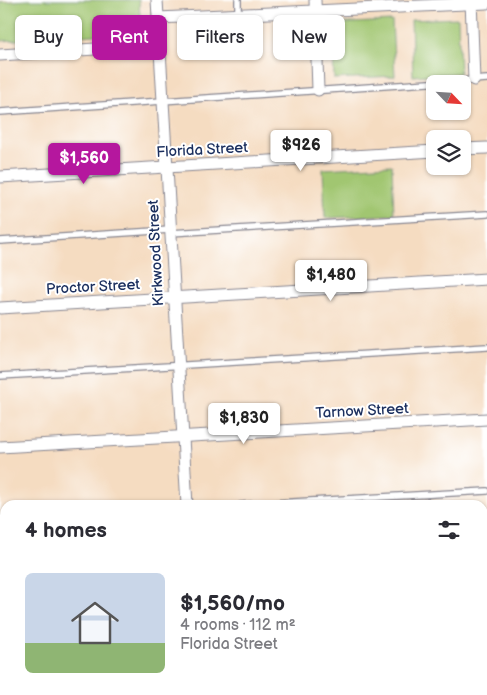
<!DOCTYPE html>
<html lang="en">
<head>
<meta charset="utf-8">
<style>
  body { margin:0; font-family:"Balsamiq Sans",sans-serif; background:#f2f2f3; color:#2b2b33; height:100vh; display:flex; flex-direction:column; font-size:19px; white-space:nowrap }
  * { box-sizing:border-box; margin:0 }
  p { font-size:16px; color:#7c7c81 }
  .icon { flex:none; width:28px; height:28px; fill:none; stroke:currentColor; stroke-width:2; stroke-linecap:round; stroke-linejoin:round }
  .map { position:relative; flex:1; overflow:hidden }
  .details { position:absolute; left:0px; top:500px; width:488px; height:195px; display:flex; flex-direction:column; background:#fff; border-radius:15px 15px 0 0; box-shadow:0 1px 4px #0004 }
  .details>* { flex:none }
  .hud { position:absolute; left:15px; top:15px; width:458px; height:45px; display:flex; gap:10px }
  .needle { width:32px; rotate:115deg }
  .buttons { position:absolute; left:426px; top:75px; display:grid; gap:10px }
  .buttons a { display:grid; place-items:center; width:45px; height:45px; border-radius:8px; background:#fff; box-shadow:0 1px 4px #0004; font-size:25px }
  .price { position:absolute; translate:-50% -42px; padding:0 11px; border-radius:5px; background:#fff; color:#222; font-size:16px; line-height:32px; filter:drop-shadow(0 1px 2px #0008) }
  .price::after { content:''; position:absolute; left:50%; top:30px; width:15px; height:11px; margin-left:-8px; background:inherit; clip-path:polygon(0 0,100% 0,50% 100%) }
  .price.selected { background:#b5179e; color:#fff }
  ul { padding:0; list-style:none }
  li { display:flex; align-items:center; gap:15px; height:125px; padding:0 25px }
  li+li { border-top:1px solid #e1e1e2 }
  li span { display:grid; place-items:center; flex:none; width:140px; height:100px; border-radius:8px; color:#555 }
  li>.icon { margin-inline-start:auto }
  span .icon { width:60px; height:60px; fill:#fffc; stroke-width:1 }
  li b { font-size:21px }
  h2 { display:flex; justify-content:space-between; align-items:center; height:60px; padding:0 25px; font-size:21px }
  .chip { padding:0 18px; border-radius:8px; background:#fff; box-shadow:0 1px 4px #0004; font-size:18px; line-height:45px }
  .chip.selected { background:#b5179e; color:#fff }
  .map>svg:first-child { display:block }
  .green { fill:#a1c671; stroke:#5e7a68 }
  .lines { fill:none; stroke-linecap:round; stroke-linejoin:round }
  .service-casing { stroke:#888690; stroke-width:8 }
  .minor-casing { stroke:#888690; stroke-width:13 }
  .service { stroke:#fff; stroke-width:5.5 }
  .minor { stroke:#fff; stroke-width:11 }
  .labels { text-anchor:middle; dominant-baseline:central; stroke-width:4; stroke-linejoin:round; paint-order:stroke }
  .street-label { font-size:15px; fill:#1b2f5e; stroke:#fff }
</style>
</head>
<body>
<div class="map">
<svg width="487" height="695" viewBox="0 0 487 695">
  <rect width="100%" height="100%" fill="#fff"/>
  <filter id="ink" filterUnits="userSpaceOnUse"><feTurbulence type="fractalNoise" baseFrequency=".02" numOctaves="2"/><feDisplacementMap in="SourceGraphic" scale="10" xChannelSelector="R" yChannelSelector="G"/><feConvolveMatrix kernelMatrix="1 2 1 2 8 2 1 2 1" color-interpolation-filters="sRGB"/></filter>
  <filter id="wash" filterUnits="userSpaceOnUse"><feTurbulence type="fractalNoise" baseFrequency=".0096" numOctaves="4" result="noise"/><feDisplacementMap in="SourceGraphic" scale="20" xChannelSelector="R" yChannelSelector="G"/><feGaussianBlur stdDeviation="1.12" result="paint"/><feColorMatrix in="noise" values="0 0 0 0 0 0 0 0 0 0 0 0 0 0 0 0 0 1.4 0 .05"/><feComposite in="paint" operator="in"/></filter>
  <g filter="url(#wash)">
    <rect width="100%" height="100%" fill="#f5dcc1"/>
    <g class="green">
      <path d="M27,0H139L141,32L0,41V2Z"/>
      <path d="M458,18L460,73L413,76L411,20Z"/>
      <path d="M392,21L395,76L334,79L332,24Z"/>
      <path d="M392,165L394,215L325,218L323,169Z"/>
    </g>
  </g>
  <g filter="url(#ink)">
    <g class="lines">
      <g class="service-casing">
        <g id="service">
          <path d="M238,0V14"/>
          <path d="M0,112L487,79"/>
          <path d="M170,233L487,214"/>
          <path d="M0,241L170,230"/>
          <path d="M0,376L487,347"/>
          <path d="M241,505L487,491"/>
          <path d="M0,519H5"/>
          <path d="M482,639H487"/>
          <path d="M0,669H5"/>
        </g>
      </g>
      <g class="minor-casing">
        <g id="minor">
          <path d="M157,0L187,505"/>
          <path d="M315,0L318,90"/>
          <path d="M471,0L474,80"/>
          <path d="M158,18L487,3"/>
          <path d="M0,55L159,45"/>
          <path d="M462,149L487,148"/>
          <path d="M0,177L435,151"/>
          <path d="M0,308L487,279"/>
          <path d="M0,447L487,419"/>
          <path d="M482,565L487,564"/>
          <path d="M0,593H5"/>
          <path d="M197,690L198,695"/>
        </g>
      </g>
      <use href="#service" class="service"/>
      <use href="#minor" class="minor"/>
    </g>
  </g>
  <g class="labels">
    <g class="street-label">
      <text transform="translate(202 150) rotate(-3)">Florida Street</text>
      <text transform="translate(156 253) rotate(-93)">Kirkwood Street</text>
      <text transform="translate(93 287) rotate(-3)">Proctor Street</text>
      <text transform="translate(362 411) rotate(-3)">Tarnow Street</text>
    </g>
  </g>
</svg>
<div class="buttons">
<a><svg class="needle" viewBox="-14 -14 28 28"><path d="M0-13l5 13h-10z" fill="#e53935"/><path d="M0 13l5-13h-10z" fill="#7c7c81"/></svg></a>
<a><svg class="icon" aria-label="layers" viewBox="0 0 24 24"><path d="M12 4l9 5-9 5-9-5zM3 14l9 5 9-5"/></svg></a>
</div>
<b class="price" style="left:301px;top:172px">$926</b>
<b class="price selected" style="left:84px;top:185px">$1,560</b>
<b class="price" style="left:331px;top:302px">$1,480</b>
<b class="price" style="left:244px;top:445px">$1,830</b>
<div class="hud">
<a class="chip">Buy</a>
<a class="chip selected">Rent</a>
<a class="chip">Filters</a>
<a class="chip">New</a>
</div>
<section class="details">
<h2>4 homes<svg class="icon" aria-label="filters" viewBox="0 0 24 24"><path d="M4 7h16M4 17h16"/><circle cx="9" cy="7" r="2"/><circle cx="15" cy="17" r="2"/></svg></h2>
<ul>
<li><span style="background:linear-gradient(#c9d6e8 70%,#8fb573 0)"><svg class="icon" aria-label="home" viewBox="0 0 24 24"><path d="M3 11l9-7 9 7M6 9v11h12V9"/></svg></span><div><b>$1,560/mo</b><p>4 rooms · 112 m²</p><p>Florida Street</p></div></li>
</ul>
</section>
</div>
</body>
</html>
